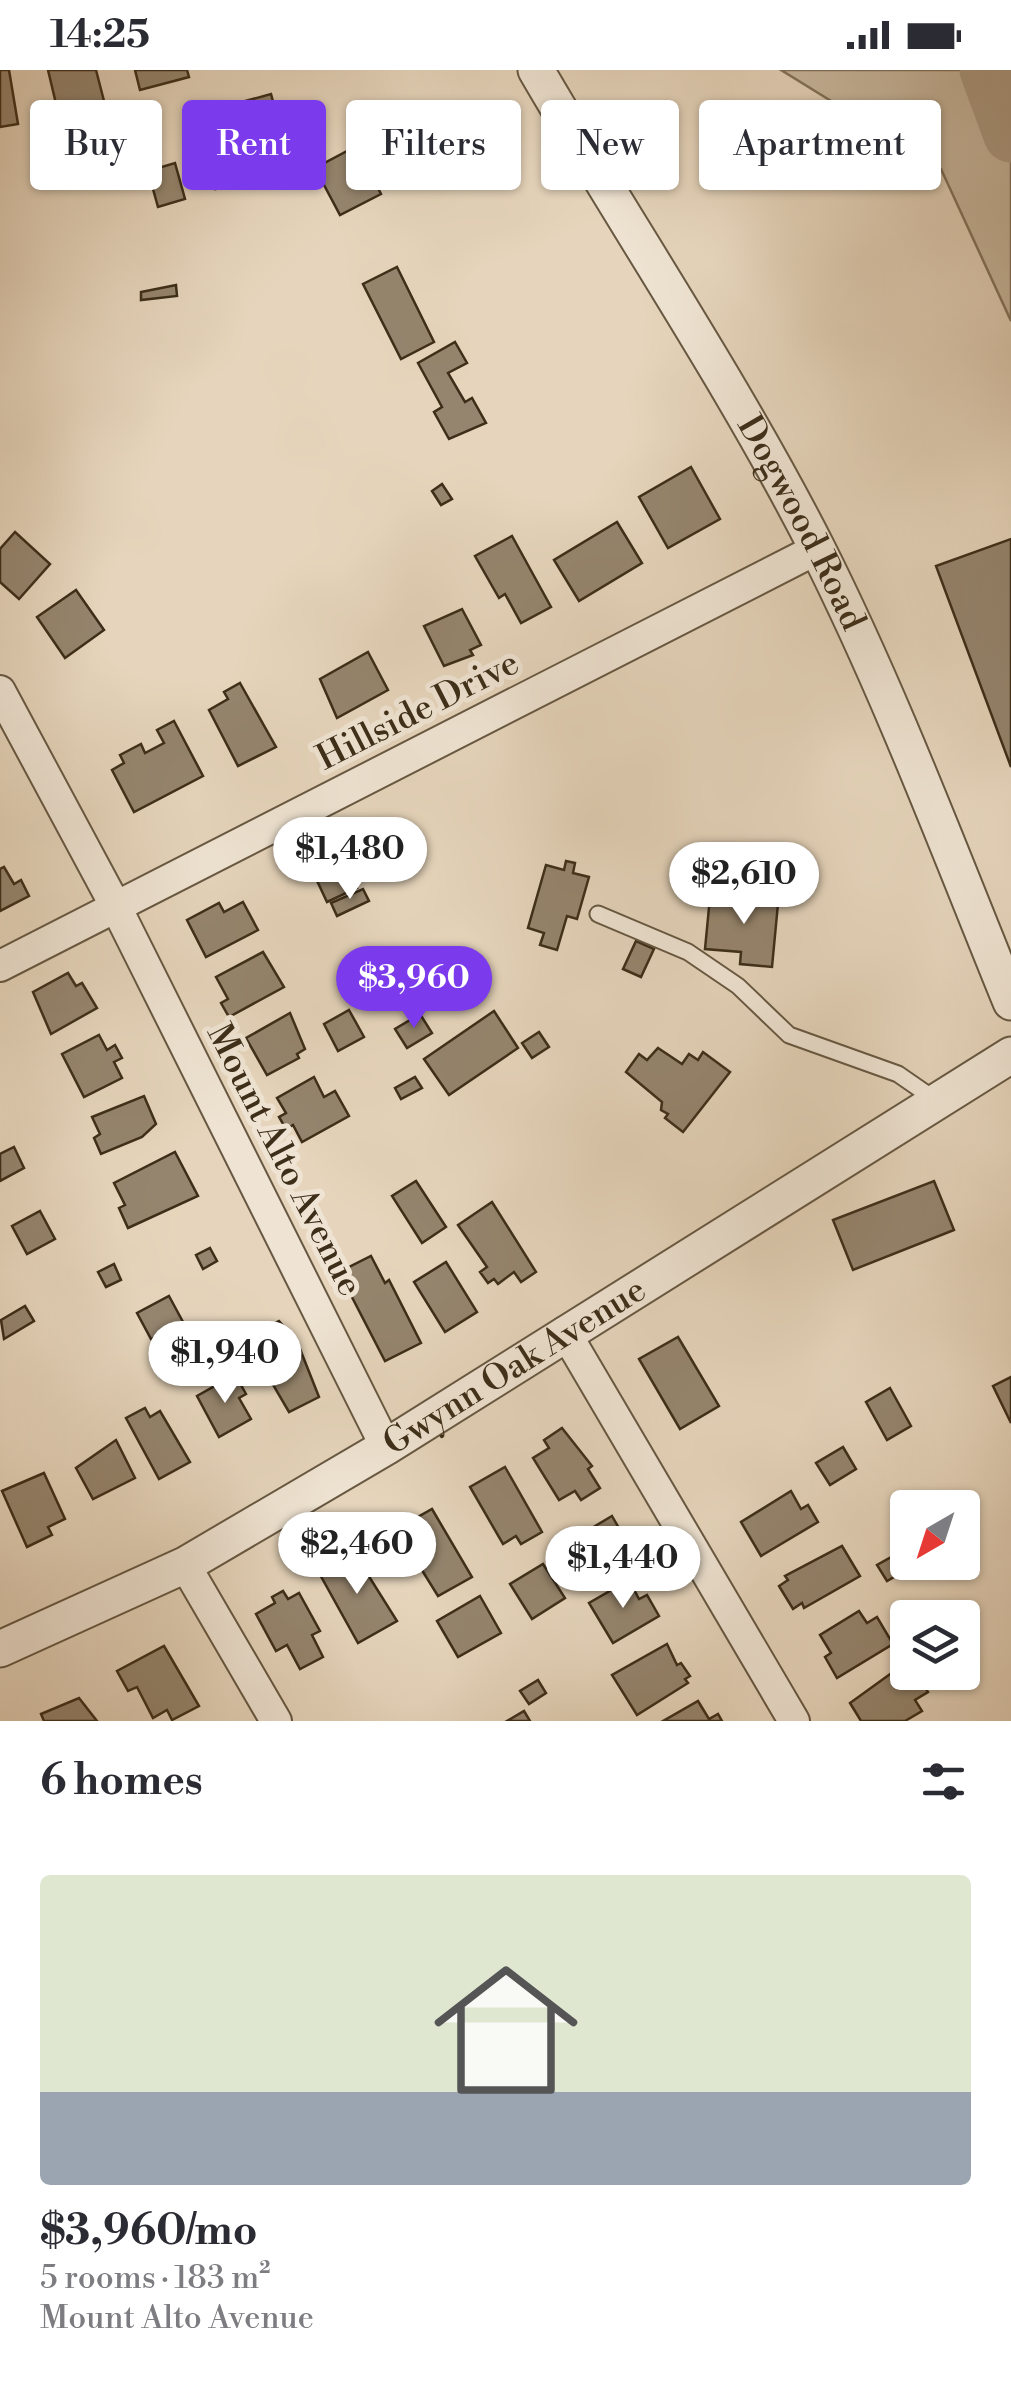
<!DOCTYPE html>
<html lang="en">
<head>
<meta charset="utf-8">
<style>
  body { margin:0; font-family:"Libre Bodoni",serif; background:#f2f2f3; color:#2b2b33; height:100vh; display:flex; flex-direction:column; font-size:38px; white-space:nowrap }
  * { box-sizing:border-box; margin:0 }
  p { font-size:32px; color:#7c7c81 }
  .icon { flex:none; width:55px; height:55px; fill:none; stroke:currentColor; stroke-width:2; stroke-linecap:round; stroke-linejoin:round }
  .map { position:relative; height:1651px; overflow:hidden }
  .details { display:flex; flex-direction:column; background:#fff; flex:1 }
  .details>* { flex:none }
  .top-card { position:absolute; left:30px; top:30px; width:952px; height:90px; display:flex; gap:20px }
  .needle { width:65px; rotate:219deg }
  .tools { position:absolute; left:890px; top:1420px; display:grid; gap:20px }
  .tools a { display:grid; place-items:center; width:90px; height:90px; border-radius:10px; background:#fff; box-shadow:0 2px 8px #0004; font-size:50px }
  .price { position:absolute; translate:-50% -85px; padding:0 22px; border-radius:35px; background:#fff; color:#222; font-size:32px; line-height:65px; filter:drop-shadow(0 2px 5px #0008) }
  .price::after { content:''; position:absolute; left:50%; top:60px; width:30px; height:22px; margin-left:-15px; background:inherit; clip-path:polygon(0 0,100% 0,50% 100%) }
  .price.active { background:#7c3aed; color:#fff }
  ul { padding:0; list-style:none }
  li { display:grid; align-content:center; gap:20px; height:530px; padding:0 40px }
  li span { display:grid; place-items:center; height:310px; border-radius:10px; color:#555 }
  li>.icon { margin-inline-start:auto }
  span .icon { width:180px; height:180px; fill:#fffc; stroke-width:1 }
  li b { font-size:42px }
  h2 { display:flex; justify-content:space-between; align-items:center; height:120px; padding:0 40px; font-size:42px }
  .chip { padding:0 35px; border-radius:10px; background:#fff; box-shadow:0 2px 8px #0004; font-size:35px; line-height:90px }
  .chip.active { background:#7c3aed; color:#fff }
  .status { display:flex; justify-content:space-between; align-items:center; height:70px; padding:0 50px; background:#fff; direction:ltr }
  .status svg { height:28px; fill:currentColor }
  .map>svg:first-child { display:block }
  .green { fill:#c9b9a0; stroke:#83745c; stroke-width:2.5 }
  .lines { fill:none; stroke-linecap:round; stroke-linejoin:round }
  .river { stroke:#ad9c85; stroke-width:55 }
  .building { fill:#95856e; stroke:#3d2e19; stroke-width:2.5 }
  .service-casing { stroke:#675842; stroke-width:19 }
  .minor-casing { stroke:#675842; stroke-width:34 }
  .tertiary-casing { stroke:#675842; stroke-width:39 }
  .service { stroke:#efe4d3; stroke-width:15 }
  .minor { stroke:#efe4d3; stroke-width:30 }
  .tertiary { stroke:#efe4d3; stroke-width:35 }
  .labels { text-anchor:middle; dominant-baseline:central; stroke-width:10; stroke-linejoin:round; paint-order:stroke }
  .street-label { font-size:35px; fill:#3d2e19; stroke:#efe4d3 }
</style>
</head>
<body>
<div class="status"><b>14:25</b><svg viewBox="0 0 49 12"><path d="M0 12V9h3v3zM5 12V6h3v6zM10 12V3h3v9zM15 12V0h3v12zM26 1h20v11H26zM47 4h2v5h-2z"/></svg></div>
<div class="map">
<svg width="1011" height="1651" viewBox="0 0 1011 1651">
  <rect width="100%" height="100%" fill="#e6d5bc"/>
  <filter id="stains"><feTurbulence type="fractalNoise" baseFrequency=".002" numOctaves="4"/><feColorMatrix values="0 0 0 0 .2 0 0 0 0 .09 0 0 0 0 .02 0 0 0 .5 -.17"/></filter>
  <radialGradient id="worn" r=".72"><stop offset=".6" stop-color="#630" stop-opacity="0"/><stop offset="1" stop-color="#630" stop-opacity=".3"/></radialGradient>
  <path class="green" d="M781,0H1011V251L941,99Z"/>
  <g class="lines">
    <path class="river" d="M987,0L1011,65"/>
  </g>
  <g class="building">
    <path d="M0,0H9L18,54L0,57Z"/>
    <path d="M48,0H96L104,31L58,42Z"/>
    <path d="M135,0H187L189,7L140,20Z"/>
    <path d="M271,24L279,54L250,62L242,32Z"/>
    <path d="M351,79L360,96L365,93L381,124L340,145L315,98Z"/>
    <path d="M175,93L185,129L158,137L148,101Z"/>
    <path d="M225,98L229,117L215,119L211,100Z"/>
    <path d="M397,197L434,272L401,289L363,214Z"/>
    <path d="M176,215L177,226L141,230V222Z"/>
    <path d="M455,272L467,293L448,303L465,332L472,328L486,353L449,369L434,342L442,337L418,293Z"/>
    <path d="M691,397L720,449L668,478L639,427Z"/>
    <path d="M442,414L452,429L441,435L432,421Z"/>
    <path d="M617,452L642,493L579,531L554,490Z"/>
    <path d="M15,462L50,494L19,529L0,512V479Z"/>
    <path d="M512,466L551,537L521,553L505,524L499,528L475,486Z"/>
    <path d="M1011,469V697L936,496Z"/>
    <path d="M76,520L104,560L65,588L37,547Z"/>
    <path d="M462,539L481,575L470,580L473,585L444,596L424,556Z"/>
    <path d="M368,582L388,620L337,648L320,609Z"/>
    <path d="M240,613L276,677L238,696L209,640L228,629L224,622Z"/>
    <path d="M174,651L203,706L134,742L112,700L124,693L120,685L141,674L145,683L164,673L157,660Z"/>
    <path d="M342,786L357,818L327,832L312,800Z"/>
    <path d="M566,791L575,793L573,803L589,807L577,849L567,846L557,880L540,875L544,863L528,858L546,795L564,800Z"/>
    <path d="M4,797L14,814L21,810L29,826L0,841V799Z"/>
    <path d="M363,819L369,831L337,846L331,833Z"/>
    <path d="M748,820L779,823L772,897L740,894L741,882L705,879L710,827L747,830Z"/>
    <path d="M243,832L258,860L206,887L187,850L219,833L224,842Z"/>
    <path d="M636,871L654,879L641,907L623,899Z"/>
    <path d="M263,882L284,917L229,947L221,933L228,929L216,907Z"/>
    <path d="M68,903L76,916L82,913L97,938L51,964L33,922Z"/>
    <path d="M349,940L364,967L338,981L324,954Z"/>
    <path d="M494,941L518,978L449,1025L424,989Z"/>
    <path d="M290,943L305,979L297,984L299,988L267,1005L246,968Z"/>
    <path d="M420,944L432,963L407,978L395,959Z"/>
    <path d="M539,962L549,977L532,988L522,973Z"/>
    <path d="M99,965L107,980L115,975L122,988L114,992L122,1008L84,1027L62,984Z"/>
    <path d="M658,978L682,994L689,984L698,990L703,982L730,1002L683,1062L665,1048L668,1044L661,1040L662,1032L626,1002L639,984L647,990Z"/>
    <path d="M314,1007L324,1027L335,1021L349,1046L302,1072L293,1055L286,1059L279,1047L286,1043L277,1028Z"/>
    <path d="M415,1007L422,1018L401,1029L395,1018Z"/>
    <path d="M144,1026L156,1054L142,1067L101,1084L94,1068L100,1064L92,1047Z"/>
    <path d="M14,1077L24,1098L0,1111V1084Z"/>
    <path d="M175,1082L198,1126L128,1158L119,1138L125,1135L114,1113Z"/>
    <path d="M416,1111L446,1157L422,1173L392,1126Z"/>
    <path d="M934,1111L954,1160L853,1200L833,1150Z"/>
    <path d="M492,1132L536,1202L521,1212L514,1202L498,1214L494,1209L488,1213L480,1202L487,1197L458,1155Z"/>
    <path d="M40,1141L55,1169L27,1184L12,1156Z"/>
    <path d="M210,1178L217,1191L203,1199L196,1185Z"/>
    <path d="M371,1186L385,1213L389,1210L421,1273L385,1291L339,1202Z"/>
    <path d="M446,1192L477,1242L445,1262L414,1212Z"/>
    <path d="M114,1194L121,1210L106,1217L98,1202Z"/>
    <path d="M169,1226L183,1252L151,1269L137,1243Z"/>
    <path d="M25,1236L34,1251L4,1269L1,1250Z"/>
    <path d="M279,1251L298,1274L319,1327L289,1342L251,1277L262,1272L257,1262Z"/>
    <path d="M678,1267L719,1336L680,1359L639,1289Z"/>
    <path d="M1011,1307V1353L993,1316Z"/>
    <path d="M229,1308H237L246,1324L239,1328L251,1349L219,1367L197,1326Z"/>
    <path d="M890,1318L911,1356L887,1370L866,1332Z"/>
    <path d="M145,1338L150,1347L160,1341L190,1392L159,1409L126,1348Z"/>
    <path d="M562,1358L592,1396L588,1399L600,1418L581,1430L575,1421L559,1430L533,1388L549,1378L544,1370Z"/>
    <path d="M116,1370L135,1408L93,1429L76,1398Z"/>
    <path d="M843,1377L856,1399L830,1415L816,1393Z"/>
    <path d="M505,1397L542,1462L521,1474L516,1466L503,1474L470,1417Z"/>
    <path d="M44,1403L65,1449L48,1457L52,1465L27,1477L2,1421Z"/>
    <path d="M791,1421L801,1439L808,1435L818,1452L761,1486L741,1452Z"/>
    <path d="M432,1439L472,1507L438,1526L402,1468L405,1466L400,1457Z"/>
    <path d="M612,1446L628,1474L591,1495L575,1468Z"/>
    <path d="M842,1476L860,1506L804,1538L802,1533L793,1539L779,1516L788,1510L785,1506Z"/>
    <path d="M904,1480L913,1496L887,1511L877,1495Z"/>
    <path d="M353,1481L397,1551L358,1573L318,1501Z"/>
    <path d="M543,1494L565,1528L532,1549L510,1514Z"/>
    <path d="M629,1510L639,1529L647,1525L659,1546L613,1573L589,1533Z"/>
    <path d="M283,1521L288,1529L299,1523L320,1561L312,1565L323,1587L300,1599L287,1575L276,1581L256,1544L275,1533L272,1527Z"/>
    <path d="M480,1526L501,1563L458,1587L437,1551Z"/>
    <path d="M859,1541L867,1553L877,1547L893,1574L837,1608L825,1587L831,1583L820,1565Z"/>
    <path d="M667,1574L677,1595L681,1593L690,1606L685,1609L688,1613L637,1645L612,1605Z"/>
    <path d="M164,1576L199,1636L172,1650L167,1640L153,1648L137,1617L128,1621L117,1601Z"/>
    <path d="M908,1600L916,1602L928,1622L915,1630L922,1641L905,1651H861L850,1633L893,1602L896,1606Z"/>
    <path d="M538,1610L546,1623L529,1634L520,1621Z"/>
    <path d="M79,1628L97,1651H44L41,1644Z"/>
    <path d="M698,1631L709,1649L718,1644L722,1651H663Z"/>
    <path d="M524,1641L530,1651H507Z"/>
  </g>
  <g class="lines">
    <g class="service-casing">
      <path id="service" d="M598,844L688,882L738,916L789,965L898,1004L937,1031"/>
    </g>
    <g class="minor-casing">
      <g id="minor">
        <path d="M0,621L116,837L386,1377"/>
        <path d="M0,896L817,479"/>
        <path d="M565,1262L794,1651"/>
        <path d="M185,1495L276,1651"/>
      </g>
    </g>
    <g class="tertiary-casing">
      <g id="tertiary">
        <path id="s1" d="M536,0C629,160 733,313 817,478C891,625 949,780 1011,932"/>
        <path id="s2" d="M0,1579L185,1495L386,1377L1011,985"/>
      </g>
    </g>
    <use href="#service" class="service"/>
    <use href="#minor" class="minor"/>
    <use href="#tertiary" class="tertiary"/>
  </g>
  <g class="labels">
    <g class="street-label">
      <text stroke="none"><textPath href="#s1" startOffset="525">Dogwood Road</textPath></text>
      <text transform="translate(418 641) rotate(-27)">Hillside Drive</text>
      <text transform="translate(284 1090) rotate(63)">Mount Alto Avenue</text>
      <text stroke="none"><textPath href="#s2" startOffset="588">Gwynn Oak Avenue</textPath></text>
    </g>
  </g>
  <rect width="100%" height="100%" filter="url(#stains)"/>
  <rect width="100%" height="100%" fill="url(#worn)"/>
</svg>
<div class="tools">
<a><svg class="needle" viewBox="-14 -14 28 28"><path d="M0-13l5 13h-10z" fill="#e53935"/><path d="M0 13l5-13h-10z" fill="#7c7c81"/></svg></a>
<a><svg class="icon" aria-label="layers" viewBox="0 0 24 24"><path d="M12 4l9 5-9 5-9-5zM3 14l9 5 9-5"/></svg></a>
</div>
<b class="price" style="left:350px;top:832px">$1,480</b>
<b class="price" style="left:744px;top:857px">$2,610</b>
<b class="price active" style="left:414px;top:961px">$3,960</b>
<b class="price" style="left:225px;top:1336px">$1,940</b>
<b class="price" style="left:357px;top:1527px">$2,460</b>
<b class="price" style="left:623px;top:1541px">$1,440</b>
<div class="top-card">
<a class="chip">Buy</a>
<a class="chip active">Rent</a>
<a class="chip">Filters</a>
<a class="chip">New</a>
<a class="chip">Apartment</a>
</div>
</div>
<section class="details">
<h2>6 homes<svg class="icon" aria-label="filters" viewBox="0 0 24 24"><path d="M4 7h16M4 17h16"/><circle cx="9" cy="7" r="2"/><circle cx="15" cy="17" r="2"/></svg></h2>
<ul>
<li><span style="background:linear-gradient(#dfe7d0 70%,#9aa5b1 0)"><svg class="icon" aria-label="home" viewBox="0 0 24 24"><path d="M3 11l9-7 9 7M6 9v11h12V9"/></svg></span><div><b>$3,960/mo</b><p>5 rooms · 183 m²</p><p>Mount Alto Avenue</p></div></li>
</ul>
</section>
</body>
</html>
